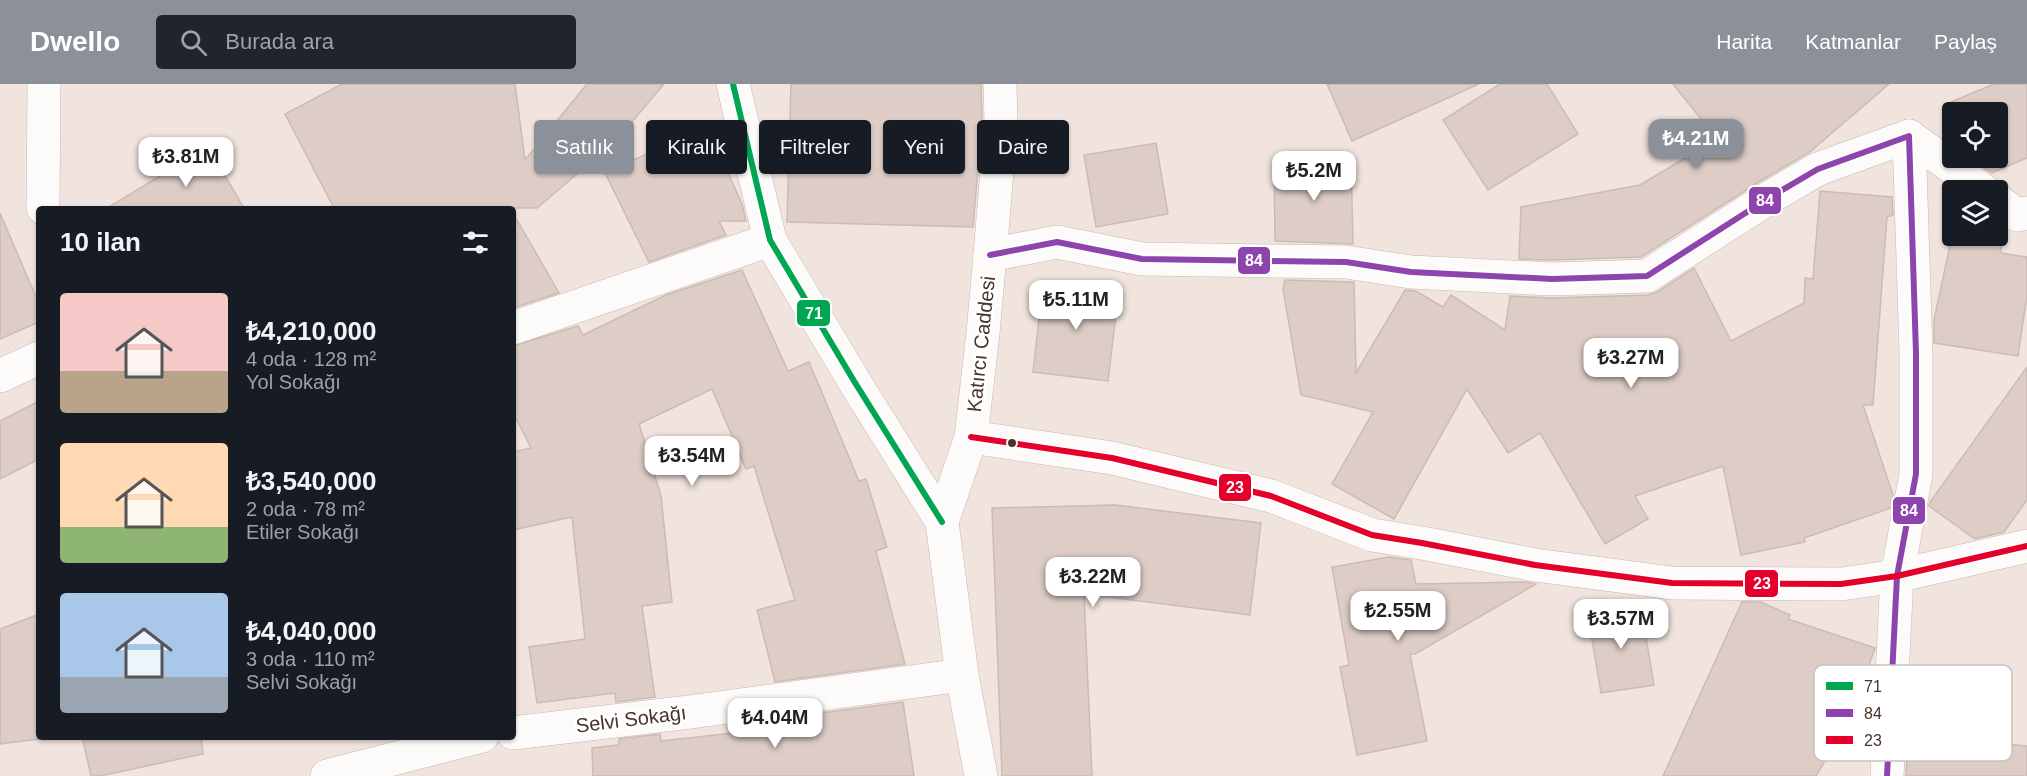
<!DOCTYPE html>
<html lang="tr">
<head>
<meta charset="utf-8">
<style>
  body { margin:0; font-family:Helvetica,sans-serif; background:#20242c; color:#f1f3f6; height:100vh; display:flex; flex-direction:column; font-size:22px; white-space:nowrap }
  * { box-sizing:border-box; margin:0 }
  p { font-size:20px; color:#9ea1a6 }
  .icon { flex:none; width:33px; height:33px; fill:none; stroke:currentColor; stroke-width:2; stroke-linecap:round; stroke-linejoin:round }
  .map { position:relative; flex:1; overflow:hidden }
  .sheet { position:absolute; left:36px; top:122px; width:480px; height:534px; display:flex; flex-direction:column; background:#171b24; border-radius:6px; box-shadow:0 2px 4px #0004 }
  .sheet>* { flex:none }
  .top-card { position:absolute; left:534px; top:36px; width:570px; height:54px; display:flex; gap:12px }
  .tools { position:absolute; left:1942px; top:18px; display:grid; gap:12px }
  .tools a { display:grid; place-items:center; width:66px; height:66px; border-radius:6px; background:#171b24; box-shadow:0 2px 4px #0004; font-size:30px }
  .price { position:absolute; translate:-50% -51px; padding:0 14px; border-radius:12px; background:#fff; color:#222; font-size:20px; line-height:39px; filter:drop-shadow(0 2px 3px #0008) }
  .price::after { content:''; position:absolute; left:50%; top:36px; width:18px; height:14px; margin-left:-9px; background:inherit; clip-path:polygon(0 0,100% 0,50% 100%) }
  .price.on { background:#8c9099; color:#fff }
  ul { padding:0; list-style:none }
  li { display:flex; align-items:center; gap:18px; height:150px; padding:0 24px }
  li span { display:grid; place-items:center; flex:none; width:168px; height:120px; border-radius:6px; color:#555 }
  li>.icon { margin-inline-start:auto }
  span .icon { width:72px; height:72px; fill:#fffc; stroke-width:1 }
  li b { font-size:26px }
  h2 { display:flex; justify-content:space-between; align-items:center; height:72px; padding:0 24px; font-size:26px }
  .chip { padding:0 21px; border-radius:6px; background:#171b24; box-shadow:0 2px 4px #0004; font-size:21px; line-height:54px }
  .chip.on { background:#8c9099; color:#fff }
  header { display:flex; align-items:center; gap:36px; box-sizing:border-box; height:84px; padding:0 30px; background:#8c9099; color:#fff }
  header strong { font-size:28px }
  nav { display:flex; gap:33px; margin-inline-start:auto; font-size:21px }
  .search { width:420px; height:54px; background:#20242c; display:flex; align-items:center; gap:15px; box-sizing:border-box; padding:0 21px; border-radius:6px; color:#9ea1a6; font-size:22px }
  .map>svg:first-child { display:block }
  .building { fill:#decdc7; stroke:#ccbbb5; stroke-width:1.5 }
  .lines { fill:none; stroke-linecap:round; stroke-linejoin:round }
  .minor-casing { stroke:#c7b7b0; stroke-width:34 }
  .minor { stroke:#fdfbfa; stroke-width:33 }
  .bus-1-casing { stroke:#fff; stroke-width:10 }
  .bus-2-casing { stroke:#fff; stroke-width:10 }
  .bus-3-casing { stroke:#fff; stroke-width:10 }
  .bus-1 { stroke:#00a651; stroke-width:6 }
  .bus-2 { stroke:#8e44ad; stroke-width:6 }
  .bus-3 { stroke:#e4002b; stroke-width:6 }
  .bus-dot { fill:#49332a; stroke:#fff; stroke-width:2 }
  .labels { text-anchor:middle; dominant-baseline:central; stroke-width:6; stroke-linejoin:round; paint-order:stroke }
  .street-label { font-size:20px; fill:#49332a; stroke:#fff }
  .key { fill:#fff; stroke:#c8c2bf; stroke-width:1.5 }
  .key-label { font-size:16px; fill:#49332a }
  .line-badge { stroke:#fff; stroke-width:2 }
  .badge-label { font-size:16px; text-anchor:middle; font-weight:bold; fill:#fff }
</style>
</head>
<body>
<header>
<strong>Dwello</strong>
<div class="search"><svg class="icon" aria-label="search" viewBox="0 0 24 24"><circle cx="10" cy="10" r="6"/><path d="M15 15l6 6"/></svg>Burada ara</div>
<nav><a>Harita</a><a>Katmanlar</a><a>Paylaş</a></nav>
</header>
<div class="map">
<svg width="2027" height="692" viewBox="0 0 2027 692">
  <rect width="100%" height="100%" fill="#f1e4df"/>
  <g class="building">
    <path d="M342,0H515L525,76L587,0H664L599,77L597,73L537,124H334L285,30Z"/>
    <path d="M791,0H981L982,37L973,143L787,138Z"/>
    <path d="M1327,0H1479L1352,57Z"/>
    <path d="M1500,0H1547L1578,50L1488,106L1443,36Z"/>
    <path d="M1673,0H1889L1810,68L1762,96L1641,173L1552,176L1519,175L1521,123L1640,101L1717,55Z"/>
    <path d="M1994,0H2027V74L1992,89L1970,74H1998V28H1955L1951,18Z"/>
    <path d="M707,42L742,120L746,137H719L726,151L649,178L605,89Z"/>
    <path d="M1156,59L1168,130L1096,143L1084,71Z"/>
    <path d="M208,63L244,124H107Z"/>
    <path d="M1351,76L1353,160L1275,157L1274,78Z"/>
    <path d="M1820,107L1892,113L1893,131L1887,133L1873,321H1863L1893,411L1891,424L1804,454L1805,458L1741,471L1723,382L1635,412L1648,435L1605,460L1540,349L1508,369L1467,305L1394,435L1332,400L1373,328L1301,311L1283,205L1285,196L1354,198L1356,289L1405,206L1416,207L1443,223L1451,211L1505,246L1510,212L1553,214L1648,211L1657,208L1694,184L1731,257L1804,219L1805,194L1813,195Z"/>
    <path d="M0,129L39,220V238L0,255Z"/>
    <path d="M513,129L559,209L513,224Z"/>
    <path d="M1998,140L2005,145L2000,169L2027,173V211L2018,272L1934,259V236L1953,147V152H1998Z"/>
    <path d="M742,186L788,287L809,278L859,397L866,395L887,463L876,467L905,580L775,598L757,526L795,516L754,382L746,385L712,305L639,340L661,412L672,518L642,522L655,613L616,618L615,609L537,619L529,563L585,555L572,433L513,446V368L531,364L513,328V262L578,242L583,251L666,211Z"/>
    <path d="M1043,198L1119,206L1108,297L1033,288Z"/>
    <path d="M2027,283V416L2004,448L1975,455L1929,422L1930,418Z"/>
    <path d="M39,317V375L0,395V337Z"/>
    <path d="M1115,421L1261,439L1250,531L1084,510L1092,692H1002L992,424Z"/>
    <path d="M1389,473L1411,476L1416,500L1525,498L1536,500L1415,570H1410L1427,657L1357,671L1340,583L1349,581L1332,483Z"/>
    <path d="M1742,518H1761L1790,531L1788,535L1875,564L1851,633L1816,692H1663Z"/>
    <path d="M1641,523L1654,601L1601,609L1588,532Z"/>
    <path d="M39,530V655L0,660V545Z"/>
    <path d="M903,618L914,692H593L592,664L619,661V655L660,650L661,657L786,643L784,634Z"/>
    <path d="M82,652H201L203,670L100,692H91Z"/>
    <path d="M1908,652L2027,662V692H1906Z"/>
  </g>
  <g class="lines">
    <g class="minor-casing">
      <g id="minor">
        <path d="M733,0L770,156L854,297L942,438"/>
        <path d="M1909,52L1983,106"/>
        <path d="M1998,117L2017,131L2027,129"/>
        <path d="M43,124L44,0"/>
        <path d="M990,171L1057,158L1142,175L1346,178L1411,188L1552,195L1647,192L1772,112L1818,85L1909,52L1916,269V390L1897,492L1887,692"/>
        <path d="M513,244L770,156"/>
        <path d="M0,292L39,274"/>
        <path d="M971,353L1112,374L1271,412L1372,451L1422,459L1535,481L1672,499L1841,500L1897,492L2027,462"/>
        <path d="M513,649L690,628L962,591"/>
        <path d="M327,692L482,652"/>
        <path d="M981,692L962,591L942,438L971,353L983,249L990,171L1001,38L1000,0"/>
      </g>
    </g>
    <use href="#minor" class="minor"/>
    <g class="bus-1-casing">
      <path id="bus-1" d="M733,0L770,156L854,297L942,438"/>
    </g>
    <g class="bus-2-casing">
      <path id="bus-2" d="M990,171L1057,158L1142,175L1346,178L1411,188L1552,195L1647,192L1772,112L1818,85L1909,52L1916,269V390L1897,492L1887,692"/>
    </g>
    <g class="bus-3-casing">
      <path id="bus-3" d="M971,353L1112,374L1271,412L1372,451L1422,459L1535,481L1672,499L1841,500L1897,492L2027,462"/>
    </g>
    <use href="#bus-1" class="bus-1"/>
    <use href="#bus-2" class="bus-2"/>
    <use href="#bus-3" class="bus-3"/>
  </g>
  <circle class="bus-dot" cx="1012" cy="359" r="5"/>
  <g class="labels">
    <g class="street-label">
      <text transform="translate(981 260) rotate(-84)">Katırcı Caddesi</text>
      <text transform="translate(631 635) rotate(-7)">Selvi Sokağı</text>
    </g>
  </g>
  <rect x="1814" y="581" width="198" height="96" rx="9" class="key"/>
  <rect x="1826" y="598" width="27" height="8" fill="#00a651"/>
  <rect x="1826" y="625" width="27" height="8" fill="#8e44ad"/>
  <rect x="1826" y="652" width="27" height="8" fill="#e4002b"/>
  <g class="key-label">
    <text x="1864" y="608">71</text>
    <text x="1864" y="635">84</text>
    <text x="1864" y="662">23</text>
  </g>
  <g class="line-badge">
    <rect x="1748" y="102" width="34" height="29" rx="6" fill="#8e44ad"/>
    <rect x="1237" y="162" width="34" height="29" rx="6" fill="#8e44ad"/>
    <rect x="796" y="215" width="35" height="28" rx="6" fill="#00a651"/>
    <rect x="1218" y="389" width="34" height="29" rx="6" fill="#e4002b"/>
    <rect x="1892" y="412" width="34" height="29" rx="6" fill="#8e44ad"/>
    <rect x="1744" y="485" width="35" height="29" rx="6" fill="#e4002b"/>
  </g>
  <g class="badge-label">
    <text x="1765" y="122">84</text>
    <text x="1254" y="182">84</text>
    <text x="814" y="235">71</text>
    <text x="1235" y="409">23</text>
    <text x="1909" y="432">84</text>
    <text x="1762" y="505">23</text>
  </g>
</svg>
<div class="tools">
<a><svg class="icon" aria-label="locate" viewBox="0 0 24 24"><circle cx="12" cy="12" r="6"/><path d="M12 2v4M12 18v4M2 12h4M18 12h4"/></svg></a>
<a><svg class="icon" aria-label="layers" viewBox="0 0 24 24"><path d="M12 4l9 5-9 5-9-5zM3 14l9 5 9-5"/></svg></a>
</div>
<b class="price on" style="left:1696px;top:86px">₺4.21M</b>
<b class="price" style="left:186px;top:104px">₺3.81M</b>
<b class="price" style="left:1314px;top:118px">₺5.2M</b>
<b class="price" style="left:1076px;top:247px">₺5.11M</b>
<b class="price" style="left:1631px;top:305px">₺3.27M</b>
<b class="price" style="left:692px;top:403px">₺3.54M</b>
<b class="price" style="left:1093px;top:524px">₺3.22M</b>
<b class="price" style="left:1398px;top:558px">₺2.55M</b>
<b class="price" style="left:1621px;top:566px">₺3.57M</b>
<b class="price" style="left:775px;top:665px">₺4.04M</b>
<div class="top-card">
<a class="chip on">Satılık</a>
<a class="chip">Kiralık</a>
<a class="chip">Filtreler</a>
<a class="chip">Yeni</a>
<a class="chip">Daire</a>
</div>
<section class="sheet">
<h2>10 ilan<svg class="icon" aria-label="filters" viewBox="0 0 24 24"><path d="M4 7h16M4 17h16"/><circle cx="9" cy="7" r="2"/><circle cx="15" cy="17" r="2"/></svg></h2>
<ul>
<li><span style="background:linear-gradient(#f6c9c9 65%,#b9a48a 0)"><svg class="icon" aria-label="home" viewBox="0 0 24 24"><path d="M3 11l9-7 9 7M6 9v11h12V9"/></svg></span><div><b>₺4,210,000</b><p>4 oda · 128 m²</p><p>Yol Sokağı</p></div></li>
<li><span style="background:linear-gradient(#ffd9b3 70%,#8fb573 0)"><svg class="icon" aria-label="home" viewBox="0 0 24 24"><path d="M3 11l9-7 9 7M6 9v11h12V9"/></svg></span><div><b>₺3,540,000</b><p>2 oda · 78 m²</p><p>Etiler Sokağı</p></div></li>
<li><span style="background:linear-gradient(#a9c7e8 70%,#9aa5b1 0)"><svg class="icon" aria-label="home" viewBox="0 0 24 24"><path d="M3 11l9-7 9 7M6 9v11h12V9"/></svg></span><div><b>₺4,040,000</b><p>3 oda · 110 m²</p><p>Selvi Sokağı</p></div></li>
</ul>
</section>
</div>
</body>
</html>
